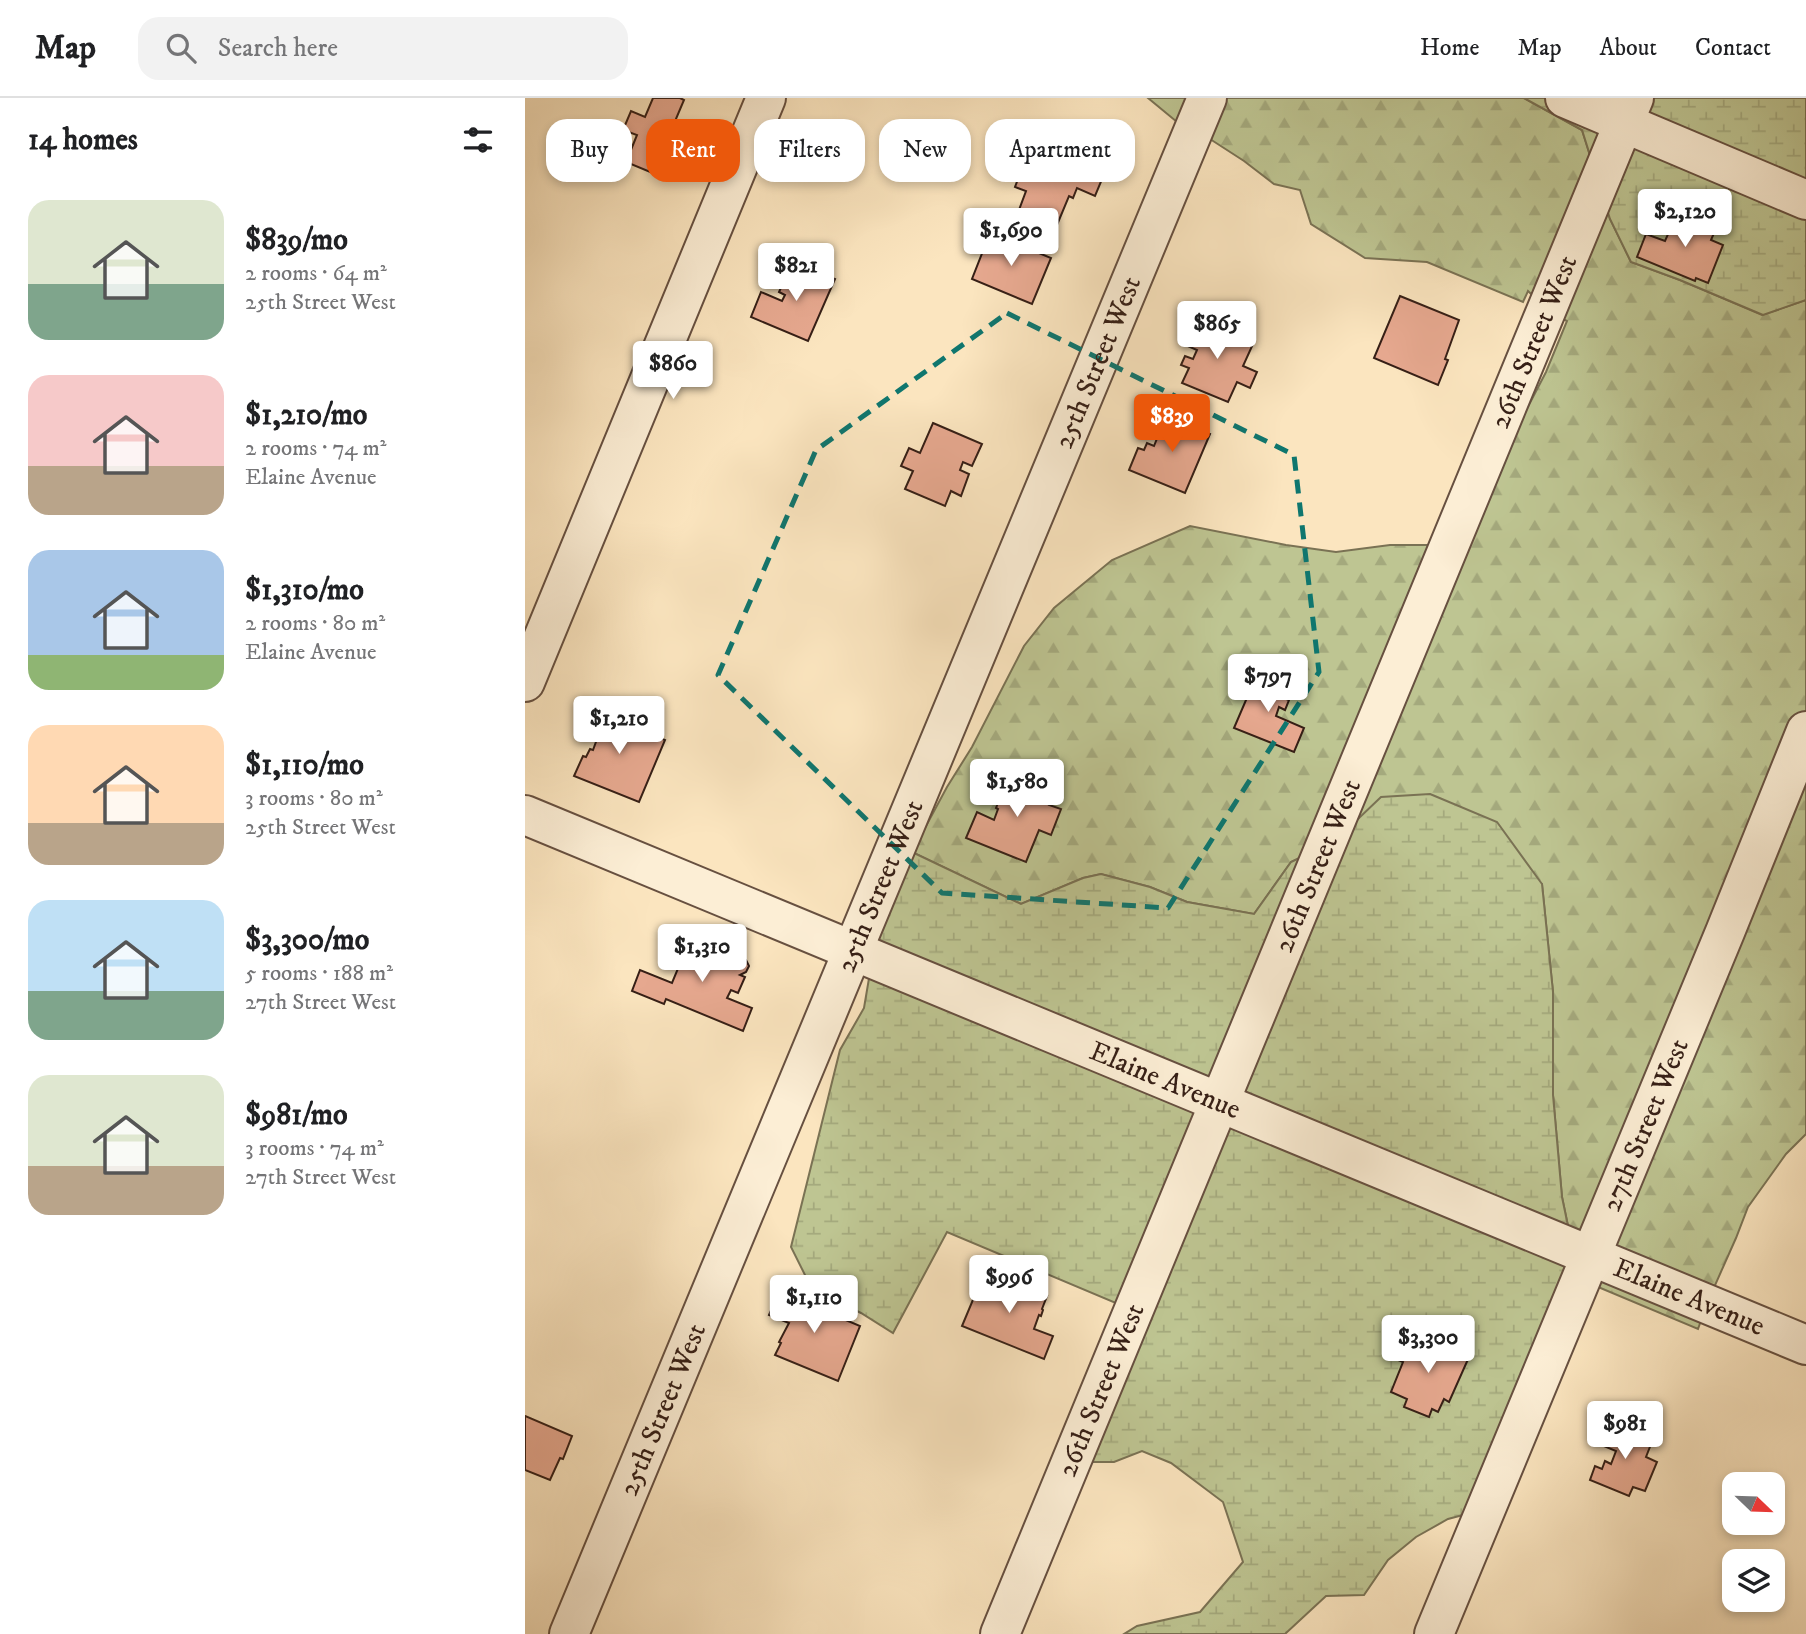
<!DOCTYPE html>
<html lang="en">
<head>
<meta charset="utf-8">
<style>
  body { margin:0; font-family:"IM FELL DW Pica",serif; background:#f2f2f2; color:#202124; height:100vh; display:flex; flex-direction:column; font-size:26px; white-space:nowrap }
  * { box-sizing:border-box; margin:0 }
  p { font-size:23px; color:#757577 }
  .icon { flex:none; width:38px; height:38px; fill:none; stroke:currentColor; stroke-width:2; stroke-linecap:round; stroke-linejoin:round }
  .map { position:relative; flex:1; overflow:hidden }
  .details { display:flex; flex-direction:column; background:#fff; width:525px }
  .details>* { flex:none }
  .banner { position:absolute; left:21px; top:21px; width:665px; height:63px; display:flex; gap:14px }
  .needle { width:46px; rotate:113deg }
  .controls { position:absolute; left:1197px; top:1374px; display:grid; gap:14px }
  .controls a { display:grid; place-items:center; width:63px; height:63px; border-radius:14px; background:#fff; box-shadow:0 4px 10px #0003; font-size:35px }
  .price { position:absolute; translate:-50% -60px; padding:0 16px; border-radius:7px; background:#fff; color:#222; font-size:23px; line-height:46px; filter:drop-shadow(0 2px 4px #0008) }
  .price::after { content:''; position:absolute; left:50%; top:42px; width:21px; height:16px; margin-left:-10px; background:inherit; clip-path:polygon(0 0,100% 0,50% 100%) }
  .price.active { background:#ea580c; color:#fff }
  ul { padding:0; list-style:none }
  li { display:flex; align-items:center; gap:21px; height:175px; padding:0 28px }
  li span { display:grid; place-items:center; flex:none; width:196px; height:140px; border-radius:21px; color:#555 }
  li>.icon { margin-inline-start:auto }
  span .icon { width:84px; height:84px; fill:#fffc; stroke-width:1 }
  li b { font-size:30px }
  h2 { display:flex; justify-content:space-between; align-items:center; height:84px; padding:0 28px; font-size:30px }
  .pill { padding:0 24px; border-radius:21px; background:#fff; box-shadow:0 4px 10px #0003; font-size:24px; line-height:63px }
  .pill.active { background:#ea580c; color:#fff }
  header { display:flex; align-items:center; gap:42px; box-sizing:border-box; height:98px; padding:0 35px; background:#fff; border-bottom:2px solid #e0e0e0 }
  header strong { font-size:33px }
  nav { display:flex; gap:38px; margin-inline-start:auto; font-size:24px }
  .search { width:490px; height:63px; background:#f2f2f2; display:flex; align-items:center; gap:18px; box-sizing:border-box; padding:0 24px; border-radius:21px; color:#757577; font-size:26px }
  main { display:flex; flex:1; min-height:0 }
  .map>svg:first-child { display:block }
  .forest { fill:url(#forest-firs); stroke:#7a7254; stroke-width:2 }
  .wetland { fill:url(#wetland-marsh); stroke:#7a7254; stroke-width:2 }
  .building { fill:#e6a88f; stroke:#361f16; stroke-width:2 }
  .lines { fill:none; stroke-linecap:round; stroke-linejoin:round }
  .minor-casing { stroke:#675040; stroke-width:42 }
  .minor { stroke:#fceed5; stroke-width:38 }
  .marked { fill:none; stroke:#0f766e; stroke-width:5; stroke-dasharray:14 9; stroke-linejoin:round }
  .labels { text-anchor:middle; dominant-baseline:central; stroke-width:5; stroke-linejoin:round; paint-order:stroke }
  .street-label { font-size:28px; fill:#361f16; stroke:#fceed5 }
</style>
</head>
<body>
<header>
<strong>Map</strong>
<div class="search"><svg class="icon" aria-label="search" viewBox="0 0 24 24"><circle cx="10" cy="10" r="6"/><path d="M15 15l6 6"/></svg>Search here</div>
<nav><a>Home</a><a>Map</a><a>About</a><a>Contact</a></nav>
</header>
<main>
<section class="details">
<h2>14 homes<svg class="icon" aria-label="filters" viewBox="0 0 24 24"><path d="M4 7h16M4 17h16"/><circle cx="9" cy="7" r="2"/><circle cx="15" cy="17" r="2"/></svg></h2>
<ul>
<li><span style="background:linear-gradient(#dfe7d0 60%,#7fa58c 0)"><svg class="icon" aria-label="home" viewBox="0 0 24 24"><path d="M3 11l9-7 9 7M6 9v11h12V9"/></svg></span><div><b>$839/mo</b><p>2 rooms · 64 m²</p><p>25th Street West</p></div></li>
<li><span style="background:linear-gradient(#f6c9c9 65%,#b9a48a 0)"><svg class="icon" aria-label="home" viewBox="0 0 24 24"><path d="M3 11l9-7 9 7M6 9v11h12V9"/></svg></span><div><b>$1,210/mo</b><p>2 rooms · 74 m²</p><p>Elaine Avenue</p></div></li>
<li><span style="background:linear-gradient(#a9c7e8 75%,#8fb573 0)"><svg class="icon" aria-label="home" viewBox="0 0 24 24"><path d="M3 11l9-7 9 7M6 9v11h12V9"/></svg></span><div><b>$1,310/mo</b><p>2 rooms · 80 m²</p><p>Elaine Avenue</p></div></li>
<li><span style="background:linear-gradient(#ffd9b3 70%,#b9a48a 0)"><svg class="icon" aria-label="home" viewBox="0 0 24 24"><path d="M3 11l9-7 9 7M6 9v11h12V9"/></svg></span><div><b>$1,110/mo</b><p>3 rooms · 80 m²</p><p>25th Street West</p></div></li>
<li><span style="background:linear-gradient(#bfe0f5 65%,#7fa58c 0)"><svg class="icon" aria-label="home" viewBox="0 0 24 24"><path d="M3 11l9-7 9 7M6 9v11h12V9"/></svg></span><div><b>$3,300/mo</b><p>5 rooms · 188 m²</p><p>27th Street West</p></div></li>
<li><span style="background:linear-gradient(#dfe7d0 65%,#b9a48a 0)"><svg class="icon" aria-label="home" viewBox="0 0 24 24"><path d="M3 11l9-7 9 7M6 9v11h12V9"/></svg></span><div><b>$981/mo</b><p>3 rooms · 74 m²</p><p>27th Street West</p></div></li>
</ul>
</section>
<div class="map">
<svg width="1281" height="1536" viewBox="0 0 1281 1536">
  <defs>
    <pattern id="forest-firs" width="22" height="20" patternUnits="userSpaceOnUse" patternTransform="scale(1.75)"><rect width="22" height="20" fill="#bec592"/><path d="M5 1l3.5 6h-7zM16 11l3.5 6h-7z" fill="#a4a97d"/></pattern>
    <pattern id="wetland-marsh" width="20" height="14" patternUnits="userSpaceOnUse" patternTransform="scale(1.75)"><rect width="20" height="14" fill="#bec592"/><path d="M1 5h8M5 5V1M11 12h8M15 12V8" fill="none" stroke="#a4a97d"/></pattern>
  </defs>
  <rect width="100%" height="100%" fill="#fbe5bf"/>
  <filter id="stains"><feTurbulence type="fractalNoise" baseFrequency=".00286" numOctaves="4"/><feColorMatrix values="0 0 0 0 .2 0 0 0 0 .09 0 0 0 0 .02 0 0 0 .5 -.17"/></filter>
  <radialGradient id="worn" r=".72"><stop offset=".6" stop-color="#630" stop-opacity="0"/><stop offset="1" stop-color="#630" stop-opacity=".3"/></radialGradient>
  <path class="forest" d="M623,0H999L1057,32L1085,121L1106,164L1155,182L1237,217L1281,202V1036L1261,1056L1223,1109L1211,1140L1183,1203L1173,1231L1054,1181L1037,1099L1028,997V894L1017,786L810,743L766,764L729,816L662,804L625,789L576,776L558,780L496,806L387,754L422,689L447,649L499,548L529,510L587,462L665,428L761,447L811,454L865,447H931L1021,274L1042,223L1026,215L1003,193L998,204L902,164L840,160L786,126L775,92L749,86L719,63L685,41L652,24Z"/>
  <g class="wetland">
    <path d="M999,0H1281V202L1238,217L1155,182L1106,164L1085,121L1057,32Z"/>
    <path d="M905,696L972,724L1017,786L1028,894V997L1037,1099L1054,1181L957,1412L923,1421L891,1439L863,1462L839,1497L801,1498L760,1536H599L612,1528L675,1514L718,1464L698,1404L646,1365L617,1353L589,1364H551L610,1213L422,1134L368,1235L336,1215L287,1191L266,1149L315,952L339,910L351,839L387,754L496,806L558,780L576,776L625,789L662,804L729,816L766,764L810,743L856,699Z"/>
  </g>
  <g class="building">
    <path d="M128,0H155L159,2L134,61L137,62L130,76L101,64L112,37L98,32L106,13L120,19Z"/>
    <path d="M519,49L580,74L570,98L552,90L548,100L544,98L532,127L494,112L501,93L490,89L496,73L508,77Z"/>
    <path d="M1155,114L1192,128L1186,142L1198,147L1183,185L1171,180L1170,183L1112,159L1121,136L1140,143L1144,134L1140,133L1144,123L1150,126Z"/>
    <path d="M465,135L526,160L507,206L447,181Z"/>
    <path d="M273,166L310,181L283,243L226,219L236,194L257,203L260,197L254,194L259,183L265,185Z"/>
    <path d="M875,198L934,222L920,261L923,262L913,287L849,260Z"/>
    <path d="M668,221L728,246L718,268L732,274L725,290L712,284L703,304L657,285L664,270L656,267L660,258L668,261L672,252L658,246Z"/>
    <path d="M639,316L685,336L660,395L604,372L613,350L619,352L622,345L629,348L635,333L632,332Z"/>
    <path d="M408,325L457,346L447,368L438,364L435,372L444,376L436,398L426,393L420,408L380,391L388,373L376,368L384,350L395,355Z"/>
    <path d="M733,574L764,586L758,600L764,602L760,612L754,609L751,618L779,630L769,654L709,630Z"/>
    <path d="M67,611L140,642L114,704L49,678L58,658L61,659L65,651L68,652L72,641L57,635Z"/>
    <path d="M488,676L530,693L524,707L536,711L526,737L514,732L501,764L441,740L452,714L469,722L473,711L471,710L475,700L477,702Z"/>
    <path d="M166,839L221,862L224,868L221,874L215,877L220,879L213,895L206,892L202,900L227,910L218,933L141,901L139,906L107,893L115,872L147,885Z"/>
    <path d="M460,1173L522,1198L517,1211L518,1212L516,1218L514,1217L509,1231L528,1238L519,1261L437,1228Z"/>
    <path d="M254,1194L279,1205L283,1196L301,1203L297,1212L335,1228L313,1283L250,1257L256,1245L254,1244L264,1225L244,1217Z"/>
    <path d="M889,1237L944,1259L924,1304L919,1301L913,1314L907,1311L904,1319L879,1309L882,1301L866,1294L878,1264L873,1262L878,1249L883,1251Z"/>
    <path d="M0,1318L47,1338L38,1361L35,1360L25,1382L0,1372Z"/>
    <path d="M1084,1324L1128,1341L1121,1359L1132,1364L1120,1393L1108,1389L1104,1398L1065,1382L1070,1368L1077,1371L1080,1363L1086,1366L1091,1353L1074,1346Z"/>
  </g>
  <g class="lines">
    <g class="minor-casing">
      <g id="minor">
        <path d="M1040,0L1281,102"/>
        <path d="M0,584L241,0"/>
        <path id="s1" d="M0,717L1281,1247"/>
        <path id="s2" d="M44,1536L682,0"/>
        <path id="s3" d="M475,1536L1109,0"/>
        <path id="s4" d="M909,1536L1200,834L1281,633"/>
      </g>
    </g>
    <use href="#minor" class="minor"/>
  </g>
  <path class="marked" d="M482,215L769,357L794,574L643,810L417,795L193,577L291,352Z"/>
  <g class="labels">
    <g class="street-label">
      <text stroke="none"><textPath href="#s3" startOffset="1398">26th Street West</textPath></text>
      <text stroke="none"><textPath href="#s2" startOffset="1377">25th Street West</textPath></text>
      <text stroke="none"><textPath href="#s3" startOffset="831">26th Street West</textPath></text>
      <text stroke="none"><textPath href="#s2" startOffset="810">25th Street West</textPath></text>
      <text stroke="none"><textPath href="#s1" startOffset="693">Elaine Avenue</textPath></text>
      <text stroke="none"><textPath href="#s4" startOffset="551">27th Street West</textPath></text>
      <text stroke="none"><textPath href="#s1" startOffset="1260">Elaine Avenue</textPath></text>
      <text stroke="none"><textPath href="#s3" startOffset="264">26th Street West</textPath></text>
      <text stroke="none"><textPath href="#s2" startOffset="243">25th Street West</textPath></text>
    </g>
  </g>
  <rect width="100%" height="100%" filter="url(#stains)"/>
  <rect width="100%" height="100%" fill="url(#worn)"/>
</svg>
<div class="controls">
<a><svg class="needle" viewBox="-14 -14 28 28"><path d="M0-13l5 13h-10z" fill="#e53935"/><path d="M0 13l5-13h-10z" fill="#757577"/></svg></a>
<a><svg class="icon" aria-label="layers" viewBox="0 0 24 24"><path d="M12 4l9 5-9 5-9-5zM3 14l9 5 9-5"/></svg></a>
</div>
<b class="price" style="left:1160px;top:151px">$2,120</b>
<b class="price" style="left:486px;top:170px">$1,690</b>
<b class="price" style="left:271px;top:205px">$821</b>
<b class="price" style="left:692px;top:263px">$865</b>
<b class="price" style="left:148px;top:303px">$860</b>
<b class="price active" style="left:647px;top:356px">$839</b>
<b class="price" style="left:743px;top:616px">$797</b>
<b class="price" style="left:94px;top:658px">$1,210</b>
<b class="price" style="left:492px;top:721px">$1,580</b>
<b class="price" style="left:177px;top:886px">$1,310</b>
<b class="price" style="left:484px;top:1217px">$996</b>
<b class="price" style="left:289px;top:1237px">$1,110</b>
<b class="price" style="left:903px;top:1277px">$3,300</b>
<b class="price" style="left:1100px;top:1363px">$981</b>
<div class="banner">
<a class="pill">Buy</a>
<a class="pill active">Rent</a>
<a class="pill">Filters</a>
<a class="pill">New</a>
<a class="pill">Apartment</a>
</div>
</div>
</main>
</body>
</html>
